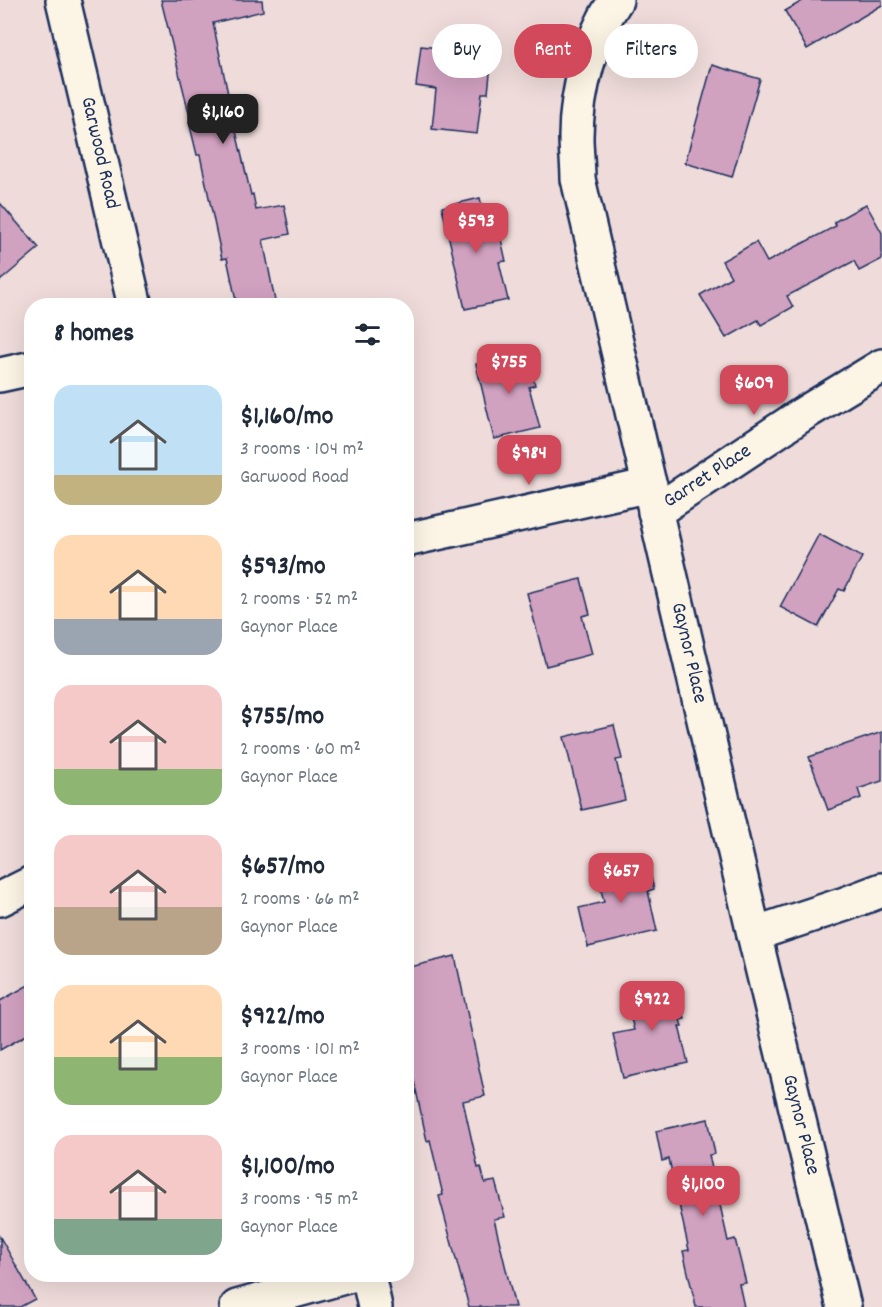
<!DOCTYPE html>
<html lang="en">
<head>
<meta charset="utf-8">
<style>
  body { margin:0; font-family:Dekko,sans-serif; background:#f2f2f3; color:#1f2937; height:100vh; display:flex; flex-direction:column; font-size:22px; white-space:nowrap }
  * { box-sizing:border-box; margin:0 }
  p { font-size:20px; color:#747a83 }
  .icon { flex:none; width:33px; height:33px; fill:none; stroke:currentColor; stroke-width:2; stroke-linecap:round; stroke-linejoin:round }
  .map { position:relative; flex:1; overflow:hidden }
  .sheet { position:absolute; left:24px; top:298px; width:390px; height:984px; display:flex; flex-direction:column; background:#fff; border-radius:24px; box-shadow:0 6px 24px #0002 }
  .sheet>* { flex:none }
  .banner { position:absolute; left:432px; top:24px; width:360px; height:54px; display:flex; gap:12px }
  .price { position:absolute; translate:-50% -51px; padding:0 14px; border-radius:12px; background:#d1495b; color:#fff; font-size:20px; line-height:39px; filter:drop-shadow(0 2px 3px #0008) }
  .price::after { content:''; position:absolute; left:50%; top:36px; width:18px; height:14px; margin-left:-9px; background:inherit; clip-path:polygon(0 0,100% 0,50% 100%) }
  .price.on { background:#222; color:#fff }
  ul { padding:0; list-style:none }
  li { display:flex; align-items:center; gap:18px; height:150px; padding:0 30px }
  li span { display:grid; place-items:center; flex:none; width:168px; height:120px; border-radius:18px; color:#555 }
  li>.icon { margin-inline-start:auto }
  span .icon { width:72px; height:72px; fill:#fffc; stroke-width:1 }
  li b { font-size:26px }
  h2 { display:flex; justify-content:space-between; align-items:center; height:72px; padding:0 30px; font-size:26px }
  .tag { padding:0 21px; border-radius:27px; background:#fff; box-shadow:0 6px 24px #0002; font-size:21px; line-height:54px }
  .tag.on { background:#d1495b; color:#fff }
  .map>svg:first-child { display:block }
  .building { fill:#d1a1c0; stroke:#1b2f5e; stroke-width:1.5 }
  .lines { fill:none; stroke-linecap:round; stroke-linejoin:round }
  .street-casing { stroke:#1b2f5e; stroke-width:38 }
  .street { stroke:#fcf5e5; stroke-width:33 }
  .labels { text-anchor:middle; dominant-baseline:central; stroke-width:5; stroke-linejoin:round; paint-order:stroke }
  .street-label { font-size:21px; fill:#1b2f5e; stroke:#fcf5e5 }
</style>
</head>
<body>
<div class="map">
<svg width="882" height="1307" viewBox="0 0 882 1307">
  <rect width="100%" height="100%" fill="#efdcda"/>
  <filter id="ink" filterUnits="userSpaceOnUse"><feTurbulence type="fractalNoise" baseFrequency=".0167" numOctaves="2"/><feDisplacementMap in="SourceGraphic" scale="12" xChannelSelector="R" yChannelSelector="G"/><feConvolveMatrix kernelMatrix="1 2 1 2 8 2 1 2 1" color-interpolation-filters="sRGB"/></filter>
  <g filter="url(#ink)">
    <g class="building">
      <path d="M161,0H262L263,11L213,23L235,127L251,195L253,194L256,210L284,205L290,234L263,240L276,306H237L227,258L222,259L200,155H197L189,122L191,121Z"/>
      <path d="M804,0H882V5L807,49L785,11Z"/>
      <path d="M421,46L487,53L485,63L491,64L488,93H482L477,134L432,129L436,89L416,86Z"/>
      <path d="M712,65L760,79L732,177L685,163Z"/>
      <path d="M480,198L487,228L498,226L506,261L499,262L508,300L465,309L442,207Z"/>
      <path d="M0,203L39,248L0,281Z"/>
      <path d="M866,204L882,233V259L859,271L854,261L787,296L793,307L761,325L758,320L726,338L700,295L731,277L722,261L756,242L767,262L836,226L834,222Z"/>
      <path d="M527,352L535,385L529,387L540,428L494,439L476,364Z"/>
      <path d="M819,534L862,557L844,591L839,589L818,627L780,607Z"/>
      <path d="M581,579L590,614L582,616L592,654L546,666L527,593Z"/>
      <path d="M614,725L622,759L616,760L625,800L582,810L564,737Z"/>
      <path d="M882,732V781L858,789L861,798L828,810L809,757Z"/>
      <path d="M646,857L654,889L648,891L657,931L588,947L579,908L604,902L596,869Z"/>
      <path d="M455,956L485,1096L463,1101L478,1168L481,1167L485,1183L495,1181L505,1217L494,1219L515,1307H469L439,1196L443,1195L430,1140L427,1141L406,1044V968Z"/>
      <path d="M677,982L685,1019L680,1020L682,1026H679L688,1063L623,1078L613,1034L634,1030L625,995Z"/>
      <path d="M32,983V1032L0,1050V1001Z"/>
      <path d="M708,1119L715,1154L709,1155L728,1241L735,1239L746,1283L739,1284L744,1307H696L683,1251L689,1250L669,1159L662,1161L656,1131Z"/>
      <path d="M0,1237L35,1299L20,1307H0Z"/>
    </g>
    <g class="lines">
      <g class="street-casing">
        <g id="street">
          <path d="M63,0L135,306"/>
          <path d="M616,0C591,36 576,93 576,137C576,151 578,165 578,179L754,934L844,1307"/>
          <path d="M0,375L32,368"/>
          <path d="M655,512L803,414L882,366"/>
          <path d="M406,540L650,485"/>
          <path d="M0,899L32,883"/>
          <path d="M754,934L845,904L882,890"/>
          <path d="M368,1275L375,1307"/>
          <path d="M237,1307L351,1275"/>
        </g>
      </g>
      <use href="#street" class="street"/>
    </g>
  </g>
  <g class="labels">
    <g class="street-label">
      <text transform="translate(99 153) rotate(77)">Garwood Road</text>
      <text transform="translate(708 477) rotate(-33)">Garret Place</text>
      <text transform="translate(688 653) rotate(77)">Gaynor Place</text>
      <text transform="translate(800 1125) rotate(76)">Gaynor Place</text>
    </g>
  </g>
</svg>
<b class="price on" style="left:223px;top:145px">$1,160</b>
<b class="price" style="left:476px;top:254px">$593</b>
<b class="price" style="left:509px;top:395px">$755</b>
<b class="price" style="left:754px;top:416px">$609</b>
<b class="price" style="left:529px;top:486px">$984</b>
<b class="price" style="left:621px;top:904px">$657</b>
<b class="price" style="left:652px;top:1032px">$922</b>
<b class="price" style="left:703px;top:1217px">$1,100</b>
<div class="banner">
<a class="tag">Buy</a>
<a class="tag on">Rent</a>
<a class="tag">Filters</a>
</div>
<section class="sheet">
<h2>8 homes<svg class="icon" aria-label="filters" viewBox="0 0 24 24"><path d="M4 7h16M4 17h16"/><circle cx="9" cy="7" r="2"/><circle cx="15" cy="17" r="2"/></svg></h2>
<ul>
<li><span style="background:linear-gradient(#bfe0f5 75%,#c2b280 0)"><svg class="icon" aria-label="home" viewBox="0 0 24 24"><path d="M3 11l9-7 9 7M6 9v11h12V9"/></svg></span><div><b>$1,160/mo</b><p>3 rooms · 104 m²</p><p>Garwood Road</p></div></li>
<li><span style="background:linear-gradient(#ffd9b3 70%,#9aa5b1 0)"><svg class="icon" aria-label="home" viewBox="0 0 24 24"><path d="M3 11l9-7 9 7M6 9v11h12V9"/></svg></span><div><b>$593/mo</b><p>2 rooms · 52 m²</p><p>Gaynor Place</p></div></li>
<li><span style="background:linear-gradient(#f6c9c9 70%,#8fb573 0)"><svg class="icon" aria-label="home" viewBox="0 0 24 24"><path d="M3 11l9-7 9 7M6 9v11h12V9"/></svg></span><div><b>$755/mo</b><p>2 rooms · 60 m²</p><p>Gaynor Place</p></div></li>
<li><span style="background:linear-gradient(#f6c9c9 60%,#b9a48a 0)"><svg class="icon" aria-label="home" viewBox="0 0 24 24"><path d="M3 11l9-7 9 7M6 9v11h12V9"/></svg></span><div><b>$657/mo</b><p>2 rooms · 66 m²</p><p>Gaynor Place</p></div></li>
<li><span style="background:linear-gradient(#ffd9b3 60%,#8fb573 0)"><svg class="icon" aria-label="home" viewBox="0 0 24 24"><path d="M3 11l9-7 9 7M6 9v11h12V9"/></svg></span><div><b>$922/mo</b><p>3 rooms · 101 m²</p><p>Gaynor Place</p></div></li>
<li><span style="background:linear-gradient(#f6c9c9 70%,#7fa58c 0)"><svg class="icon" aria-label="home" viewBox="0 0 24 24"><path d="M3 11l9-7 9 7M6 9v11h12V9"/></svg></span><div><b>$1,100/mo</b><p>3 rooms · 95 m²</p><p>Gaynor Place</p></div></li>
</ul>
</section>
</div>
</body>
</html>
